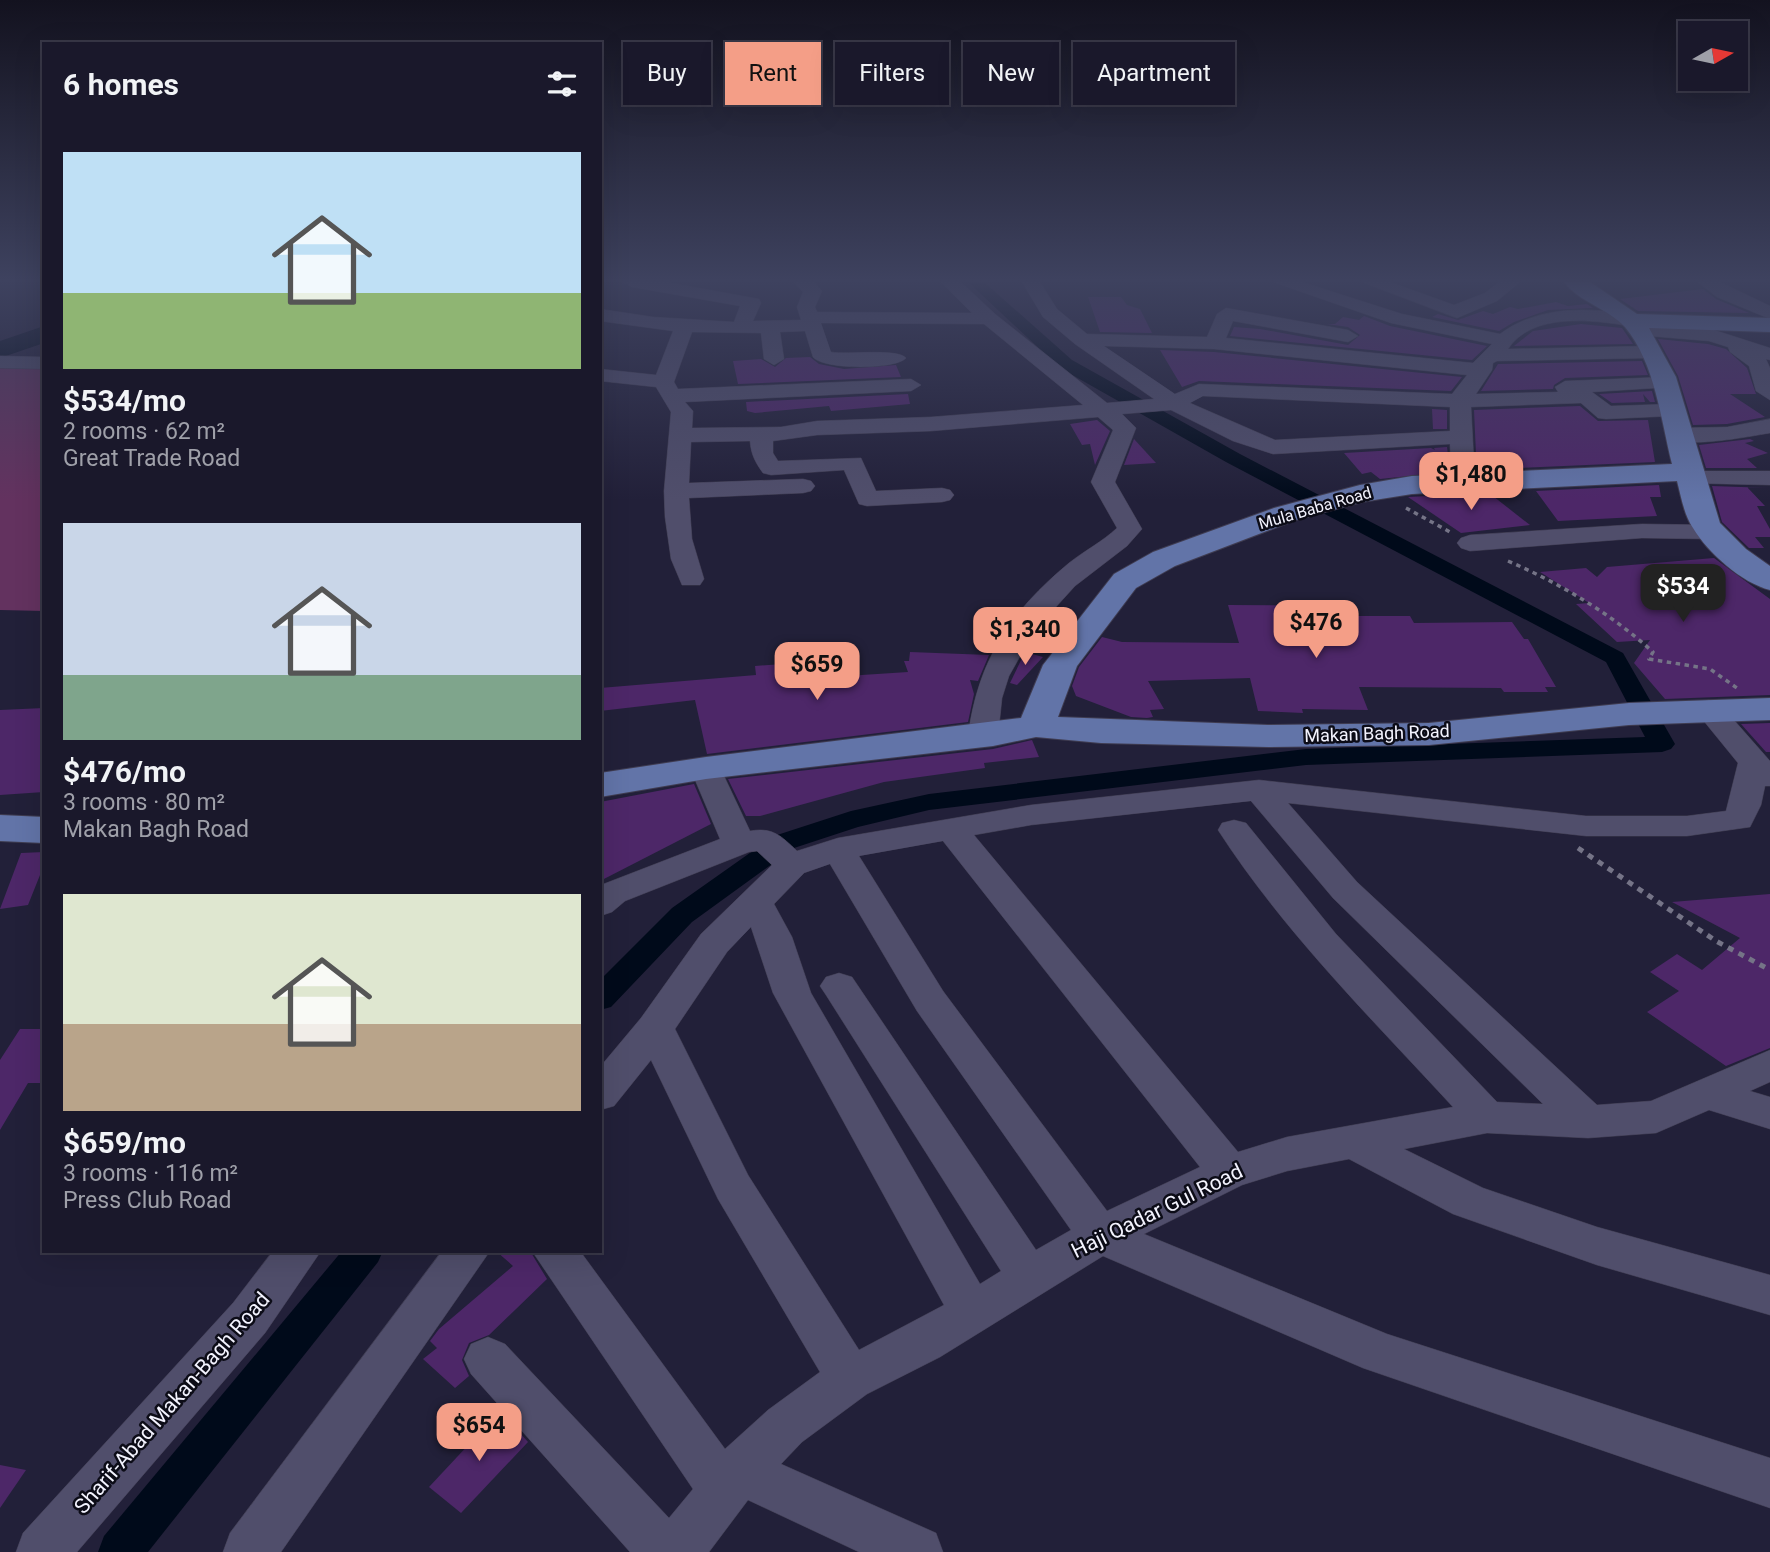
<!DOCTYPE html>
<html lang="en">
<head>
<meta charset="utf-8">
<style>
  body { margin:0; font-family:Roboto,sans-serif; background:#272537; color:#f1f3f6; height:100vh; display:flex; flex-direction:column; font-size:26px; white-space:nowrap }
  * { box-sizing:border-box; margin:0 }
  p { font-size:23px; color:#9fa0a9 }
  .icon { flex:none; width:38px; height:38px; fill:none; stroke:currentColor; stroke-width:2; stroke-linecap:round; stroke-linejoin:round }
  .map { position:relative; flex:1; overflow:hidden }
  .side { position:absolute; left:42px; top:42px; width:560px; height:1211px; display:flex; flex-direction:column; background:#1a182b; border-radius:0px; box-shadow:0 7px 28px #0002,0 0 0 2px #383747 }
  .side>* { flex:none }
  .banner { position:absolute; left:623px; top:42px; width:665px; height:63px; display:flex; gap:14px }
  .needle { width:46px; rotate:81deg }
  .tools { position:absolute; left:1678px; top:21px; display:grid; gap:14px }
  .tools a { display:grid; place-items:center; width:70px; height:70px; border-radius:0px; background:#1a182b; box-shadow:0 7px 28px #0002,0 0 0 2px #383747; font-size:35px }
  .price { position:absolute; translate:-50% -60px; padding:0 16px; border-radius:14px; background:#f49e87; color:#111; font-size:23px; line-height:46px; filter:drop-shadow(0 2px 4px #0008) }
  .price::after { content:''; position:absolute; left:50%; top:42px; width:21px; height:16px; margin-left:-10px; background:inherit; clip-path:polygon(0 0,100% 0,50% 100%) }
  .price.selected { background:#222; color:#fff }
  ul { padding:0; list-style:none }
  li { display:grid; align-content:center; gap:14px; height:371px; padding:0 21px }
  li span { display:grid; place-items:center; height:217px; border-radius:0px; color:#555 }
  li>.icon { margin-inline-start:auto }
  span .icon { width:126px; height:126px; fill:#fffc; stroke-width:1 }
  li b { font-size:30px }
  h2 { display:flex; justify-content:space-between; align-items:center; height:84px; padding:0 21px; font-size:30px }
  .chip { padding:0 24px; border-radius:0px; background:#1a182b; box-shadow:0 7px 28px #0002,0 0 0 2px #383747; font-size:24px; line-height:63px }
  .chip.selected { background:#f49e87; color:#111 }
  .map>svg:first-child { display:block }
  .green { fill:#63325f }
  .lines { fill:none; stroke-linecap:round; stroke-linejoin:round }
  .canal { fill:#000a1a; fill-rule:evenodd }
  .river { fill:#000a1a; fill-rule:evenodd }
  .building { fill:#4d2768 }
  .minor-casing { stroke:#3f3c51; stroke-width:1 }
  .major-casing { stroke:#3f3c51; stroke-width:2 }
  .path-far1 { stroke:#757487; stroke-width:3.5; stroke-dasharray:4.5 4.5; stroke-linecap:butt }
  .path { stroke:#757487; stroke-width:5; stroke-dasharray:6 6; stroke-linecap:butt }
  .minor { fill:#504e6b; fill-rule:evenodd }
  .major { fill:#6274a8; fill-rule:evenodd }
  .labels { text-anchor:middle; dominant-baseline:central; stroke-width:5; stroke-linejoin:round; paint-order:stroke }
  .far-street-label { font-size:16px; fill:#f3f3fe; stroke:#0c0c17 }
  .street-label { font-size:18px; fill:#f3f3fe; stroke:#0c0c17 }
  .near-street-label { font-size:21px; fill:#f3f3fe; stroke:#0c0c17 }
</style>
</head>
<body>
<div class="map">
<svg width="1770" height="1552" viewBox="0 0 1770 1552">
  <rect width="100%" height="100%" fill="#222039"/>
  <path class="green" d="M0,360L44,362V611L0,610Z"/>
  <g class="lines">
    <g class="canal">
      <path d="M968,282H984L1072,360L1240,454L1623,653L1675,744L1671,749L1662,752L1306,765L929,810L858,827L794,848L692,922L611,1007L600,1010V980L672,908L774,836L851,811L929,794L1306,749L1645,737L1606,662L1226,462L1060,368Z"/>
      <path d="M342,1251H383L378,1262L148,1552H98L104,1536Z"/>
    </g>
    <path class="river" d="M44,326V343L0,358V341Z"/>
  </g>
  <g class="building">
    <path d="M1703,289L1716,299L1749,313L1638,311L1620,299Z"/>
    <path d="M1088,297H1121L1127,305L1140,309L1152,333L1100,332Z"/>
    <path d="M1556,302L1568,306L1587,304L1593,308L1548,310L1514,322L1499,331L1432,317L1438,314L1458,320L1483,311L1493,314L1510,307L1518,309Z"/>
    <path d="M1364,316L1390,326L1487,346L1472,360L1230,336L1234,327L1260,329L1348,345L1360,335L1348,327L1327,324H1335L1343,317L1359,320Z"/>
    <path d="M1581,324L1622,328L1633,344L1514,346L1533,331Z"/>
    <path d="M1658,339L1708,344L1726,349L1747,368L1756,394H1730L1765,417L1727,424L1693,425L1678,376Z"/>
    <path d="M1160,350L1214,352L1462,377L1451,391L1199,381L1182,387Z"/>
    <path d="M810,357L819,364L844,369L896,365L901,377L738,384L733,361L761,359L775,367L786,358Z"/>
    <path d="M1642,361L1648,375L1565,378L1554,385L1553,389L1481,391L1498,364Z"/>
    <path d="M1652,391L1655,402H1650L1643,394L1645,402L1612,403L1599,394Z"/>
    <path d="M908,394L910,404L831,411L829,406L755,413L747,411L746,402Z"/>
    <path d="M1580,406L1598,421L1648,420L1655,462L1519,468L1507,453L1476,454L1474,410Z"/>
    <path d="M1432,409L1447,410V429H1433Z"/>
    <path d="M1097,420L1110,431L1095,465L1090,444L1082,445L1070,424Z"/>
    <path d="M1134,439L1156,463L1124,465Z"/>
    <path d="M1750,439L1754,441L1745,443L1768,453L1747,459L1757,468H1706L1699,445Z"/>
    <path d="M1447,447L1448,455L1441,456L1448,461V472L1380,479L1371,472L1362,474L1344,453L1431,448L1435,450L1434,448Z"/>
    <path d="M1659,485L1661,497H1650L1657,516L1558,521L1536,491Z"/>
    <path d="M1712,486L1770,488L1747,487L1765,506H1757L1770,529V537H1755L1764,548H1749L1722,522Z"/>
    <path d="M1489,493L1530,525L1461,533L1408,497Z"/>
    <path d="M1714,558L1770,599V695L1665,699L1634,663L1650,640L1617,642L1576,604L1589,603L1540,572L1586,568L1597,577L1607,567Z"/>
    <path d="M1228,605L1347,606L1351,616H1410L1414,623L1512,622L1524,639H1528L1556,687H1545L1548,692H1504L1501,688L1359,687L1368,710L1302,709L1303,713L1258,711L1250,678L1148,681L1164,709L1150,710L1153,717L1147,718L1131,717L1076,696L1072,686L1079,667L1102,637L1122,642L1239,643Z"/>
    <path d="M910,652L989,655L978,681L970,680L974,694L968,722L707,754L695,700L600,711V688L756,675L755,666L783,664L785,680L908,672L904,661H909Z"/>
    <path d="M1025,652L1043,657L1017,685L1010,683Z"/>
    <path d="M44,708V792L0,795V710Z"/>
    <path d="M1770,723V752H1766L1741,724Z"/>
    <path d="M1032,740L1039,757L984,763L985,768L884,782L760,816H746L728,779L993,749Z"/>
    <path d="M694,784L711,824L600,881V802Z"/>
    <path d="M44,852V865L28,905L0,909L21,853Z"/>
    <path d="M1770,894V1048L1726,1066L1647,1012L1679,991L1650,972L1677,954L1702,970L1740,938L1672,902Z"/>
    <path d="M20,1029H44V1083H28L0,1130V1060Z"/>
    <path d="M496,1251H530L547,1279L489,1335L469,1343L462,1360L469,1376L455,1388L423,1359L437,1348L430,1341L439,1329L513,1266Z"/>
    <path d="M500,1411L528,1442L461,1513L429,1487Z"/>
    <path d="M0,1465L26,1470L0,1508Z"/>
  </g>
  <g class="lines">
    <g class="minor-casing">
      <g id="minor">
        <path d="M623,282H666L759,299L761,303L753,321L801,320L797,307L803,292L794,282H814L822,291L815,307L817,312L972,313L941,282H961L995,314L1107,403L1154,399L1075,344L1043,317L1022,282H1040L1057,309L1087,334L1207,337L1217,314L1226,308L1348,330L1358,336L1348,342L1233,321L1226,338L1473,363L1492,344L1391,323L1273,282H1302L1402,314L1500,334C1538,305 1594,306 1639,317L1640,323L1711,329L1770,348V360L1766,359L1770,368V400L1756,391L1749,366L1730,352L1728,347L1709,341L1637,335L1630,333L1629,326C1593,320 1532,312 1508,349L1650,346L1660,352L1650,358L1497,361L1493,363L1492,370L1476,394L1558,392L1555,387L1565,381L1665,377L1672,379L1675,383L1672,387L1592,392L1611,406L1672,404L1683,410L1672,416L1606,419L1598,418L1581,403L1471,407L1475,481L1471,486H1455L1451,481L1450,444L1273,454L1233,441L1171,410L1122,414L1136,428L1115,482L1142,529L1127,546L1075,586L1035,630L1009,676L1002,698L998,736L994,742L983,745L972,742L968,736C978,660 1010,612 1069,563C1084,551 1102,542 1117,528L1091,482L1113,430L1098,417L931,431L817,435L773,441V453L778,461L861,458L876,491L942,488L950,490L954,495L950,500L942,502L867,506L859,504L844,470L771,475L763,473C755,462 751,454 750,441L691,442L689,483L803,479L811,481L815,486L811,491L803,493L689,498L692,539L704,579L700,585H682L671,559L665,517L664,491L671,412L656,387L600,381V369L656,375L673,331L600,321V309L653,317L734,322L740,306L632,287ZM821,323L984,324L1083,405L931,417L817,421L781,427L692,428L693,411L685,402L911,391L921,385L911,379L678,389L674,382L692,332L761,333L764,359L774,365L784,359L780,332L805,331L813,357C823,370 896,370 906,358C897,348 848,355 831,352ZM1104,346L1214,349L1467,375L1452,394L1199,384L1175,394ZM1203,396L1450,407V431L1275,440L1190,403Z"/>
        <path d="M1362,282H1390L1454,305L1485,293L1499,282H1520L1497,301L1457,318Z"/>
        <path d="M1698,282H1720L1770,306V319L1717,297Z"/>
        <path d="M0,356L44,357V369L0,368Z"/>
        <path d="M1770,419V433C1751,436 1678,451 1667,435L1678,428L1727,427Z"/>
        <path d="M1690,471H1770V485L1682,483L1678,478L1682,473Z"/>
        <path d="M1642,524L1711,525L1720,527L1723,532L1720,537L1711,539L1642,538L1470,551L1461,548L1457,543L1461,538L1470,535Z"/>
        <path d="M1709,700L1719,703L1770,761V786H1765L1761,805L1750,827L1687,836H1586L1288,803L1357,882L1597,1105L1651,1101L1770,1050V1082L1750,1091L1770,1097V1129L1709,1110L1656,1133L1588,1138L1487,1133L1404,1149L1483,1188L1597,1227L1770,1275V1315L1597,1265L1453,1214L1349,1159L1287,1171L1242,1185L1144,1234L1387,1334L1770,1458V1508L1363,1368L1103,1256L940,1357L867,1394L802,1442L781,1464L936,1533L943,1552H859L748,1500L709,1552H630L471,1374L464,1359L471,1344L488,1337L505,1344L669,1518L693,1489L532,1251H580L725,1449L768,1410L820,1372L718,1199L651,1060L614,1106L600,1110V1067L641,1018L701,934L772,865L757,851L749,852L625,901L612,912L600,916L601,885L720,839L690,768L695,761L706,759L717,761L750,831C773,827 781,836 797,851L838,838L1031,805L1259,780L1586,816H1687L1726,811L1738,763L1694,709L1699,703ZM1251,801L1333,898L1543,1104L1497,1102L1336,934L1246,823L1234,820L1222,823L1218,830C1284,932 1371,1018 1453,1107L1287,1137L1238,1152L974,835L1031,825ZM943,841L1200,1167L1107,1211L943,991L859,856ZM830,864L917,1011L1071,1230L1036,1250L852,977L839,973L826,977L820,986L826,995L1001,1271L980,1284L811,993L792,937L774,904L804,873ZM751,927L773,993L944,1305L859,1350L748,1175L675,1029L727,952Z"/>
        <path d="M273,1251H321L265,1333L77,1552H16L23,1533L233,1303Z"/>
        <path d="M442,1251H490L281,1552H223L230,1533Z"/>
      </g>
    </g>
    <g class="major-casing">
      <g id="major">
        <path d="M1564,282H1590L1637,314L1770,318V332L1649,328L1676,377L1720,523L1746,549L1770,566V590C1742,583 1708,553 1693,528C1684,515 1681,496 1677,481L1412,494L1362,502L1296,520L1175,566L1136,588L1077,666L1058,717L1268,725L1429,723L1629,703L1770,698V720L1629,725L1429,745L1268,747L1101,743L1036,737L993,746L706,779L600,797V773L706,757L1021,718L1043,665L1114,574L1153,552L1274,508L1360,485L1412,476L1672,464C1661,420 1655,363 1625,327C1609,309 1579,302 1564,282Z"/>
        <path d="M0,815L44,817V843L0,841Z"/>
      </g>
    </g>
    <g class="path-far1">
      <path d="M1406,508L1450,532"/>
      <path d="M1508,561C1561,584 1610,613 1653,652L1649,659L1710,669L1737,688"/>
    </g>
    <path class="path" d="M1578,848L1716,941L1770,970"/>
    <use href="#minor" class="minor"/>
    <use href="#major" class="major"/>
  </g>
  <linearGradient id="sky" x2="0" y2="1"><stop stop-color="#13121f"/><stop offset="0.56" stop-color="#3e425f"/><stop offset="1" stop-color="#3e425f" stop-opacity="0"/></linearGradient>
  <rect width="1770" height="500" fill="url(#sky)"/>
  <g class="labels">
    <g class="far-street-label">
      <text transform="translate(1315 508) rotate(-16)">Mula Baba Road</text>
    </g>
    <g class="street-label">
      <text transform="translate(1377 733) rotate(-2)">Makan Bagh Road</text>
    </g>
    <g class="near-street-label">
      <text transform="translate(1157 1211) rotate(-26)">Haji Qadar Gul Road</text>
      <text transform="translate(172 1403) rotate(-49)">Sharif-Abad Makan-Bagh Road</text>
    </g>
  </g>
</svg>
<div class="tools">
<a><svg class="needle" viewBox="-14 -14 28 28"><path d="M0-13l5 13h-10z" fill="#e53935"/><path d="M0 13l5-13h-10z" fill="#9fa0a9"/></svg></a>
</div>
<b class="price" style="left:1471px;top:512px">$1,480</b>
<b class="price selected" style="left:1683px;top:624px">$534</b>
<b class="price" style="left:1316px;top:660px">$476</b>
<b class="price" style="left:1025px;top:667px">$1,340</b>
<b class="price" style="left:817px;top:702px">$659</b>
<b class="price" style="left:479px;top:1463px">$654</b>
<div class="banner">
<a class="chip">Buy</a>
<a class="chip selected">Rent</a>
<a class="chip">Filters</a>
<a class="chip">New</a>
<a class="chip">Apartment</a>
</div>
<section class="side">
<h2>6 homes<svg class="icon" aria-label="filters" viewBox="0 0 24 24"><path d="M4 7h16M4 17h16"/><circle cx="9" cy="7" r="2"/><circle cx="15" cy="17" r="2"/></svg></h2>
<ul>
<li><span style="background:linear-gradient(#bfe0f5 65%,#8fb573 0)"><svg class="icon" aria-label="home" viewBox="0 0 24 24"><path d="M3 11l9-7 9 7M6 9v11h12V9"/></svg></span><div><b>$534/mo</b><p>2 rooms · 62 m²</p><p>Great Trade Road</p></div></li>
<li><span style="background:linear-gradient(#c9d6e8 70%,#7fa58c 0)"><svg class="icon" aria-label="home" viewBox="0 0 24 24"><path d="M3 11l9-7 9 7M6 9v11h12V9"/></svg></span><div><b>$476/mo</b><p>3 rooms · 80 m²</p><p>Makan Bagh Road</p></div></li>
<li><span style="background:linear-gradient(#dfe7d0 60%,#b9a48a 0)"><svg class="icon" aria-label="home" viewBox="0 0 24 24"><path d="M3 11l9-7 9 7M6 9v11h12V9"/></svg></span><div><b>$659/mo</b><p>3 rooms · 116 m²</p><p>Press Club Road</p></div></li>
</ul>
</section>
</div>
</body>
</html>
